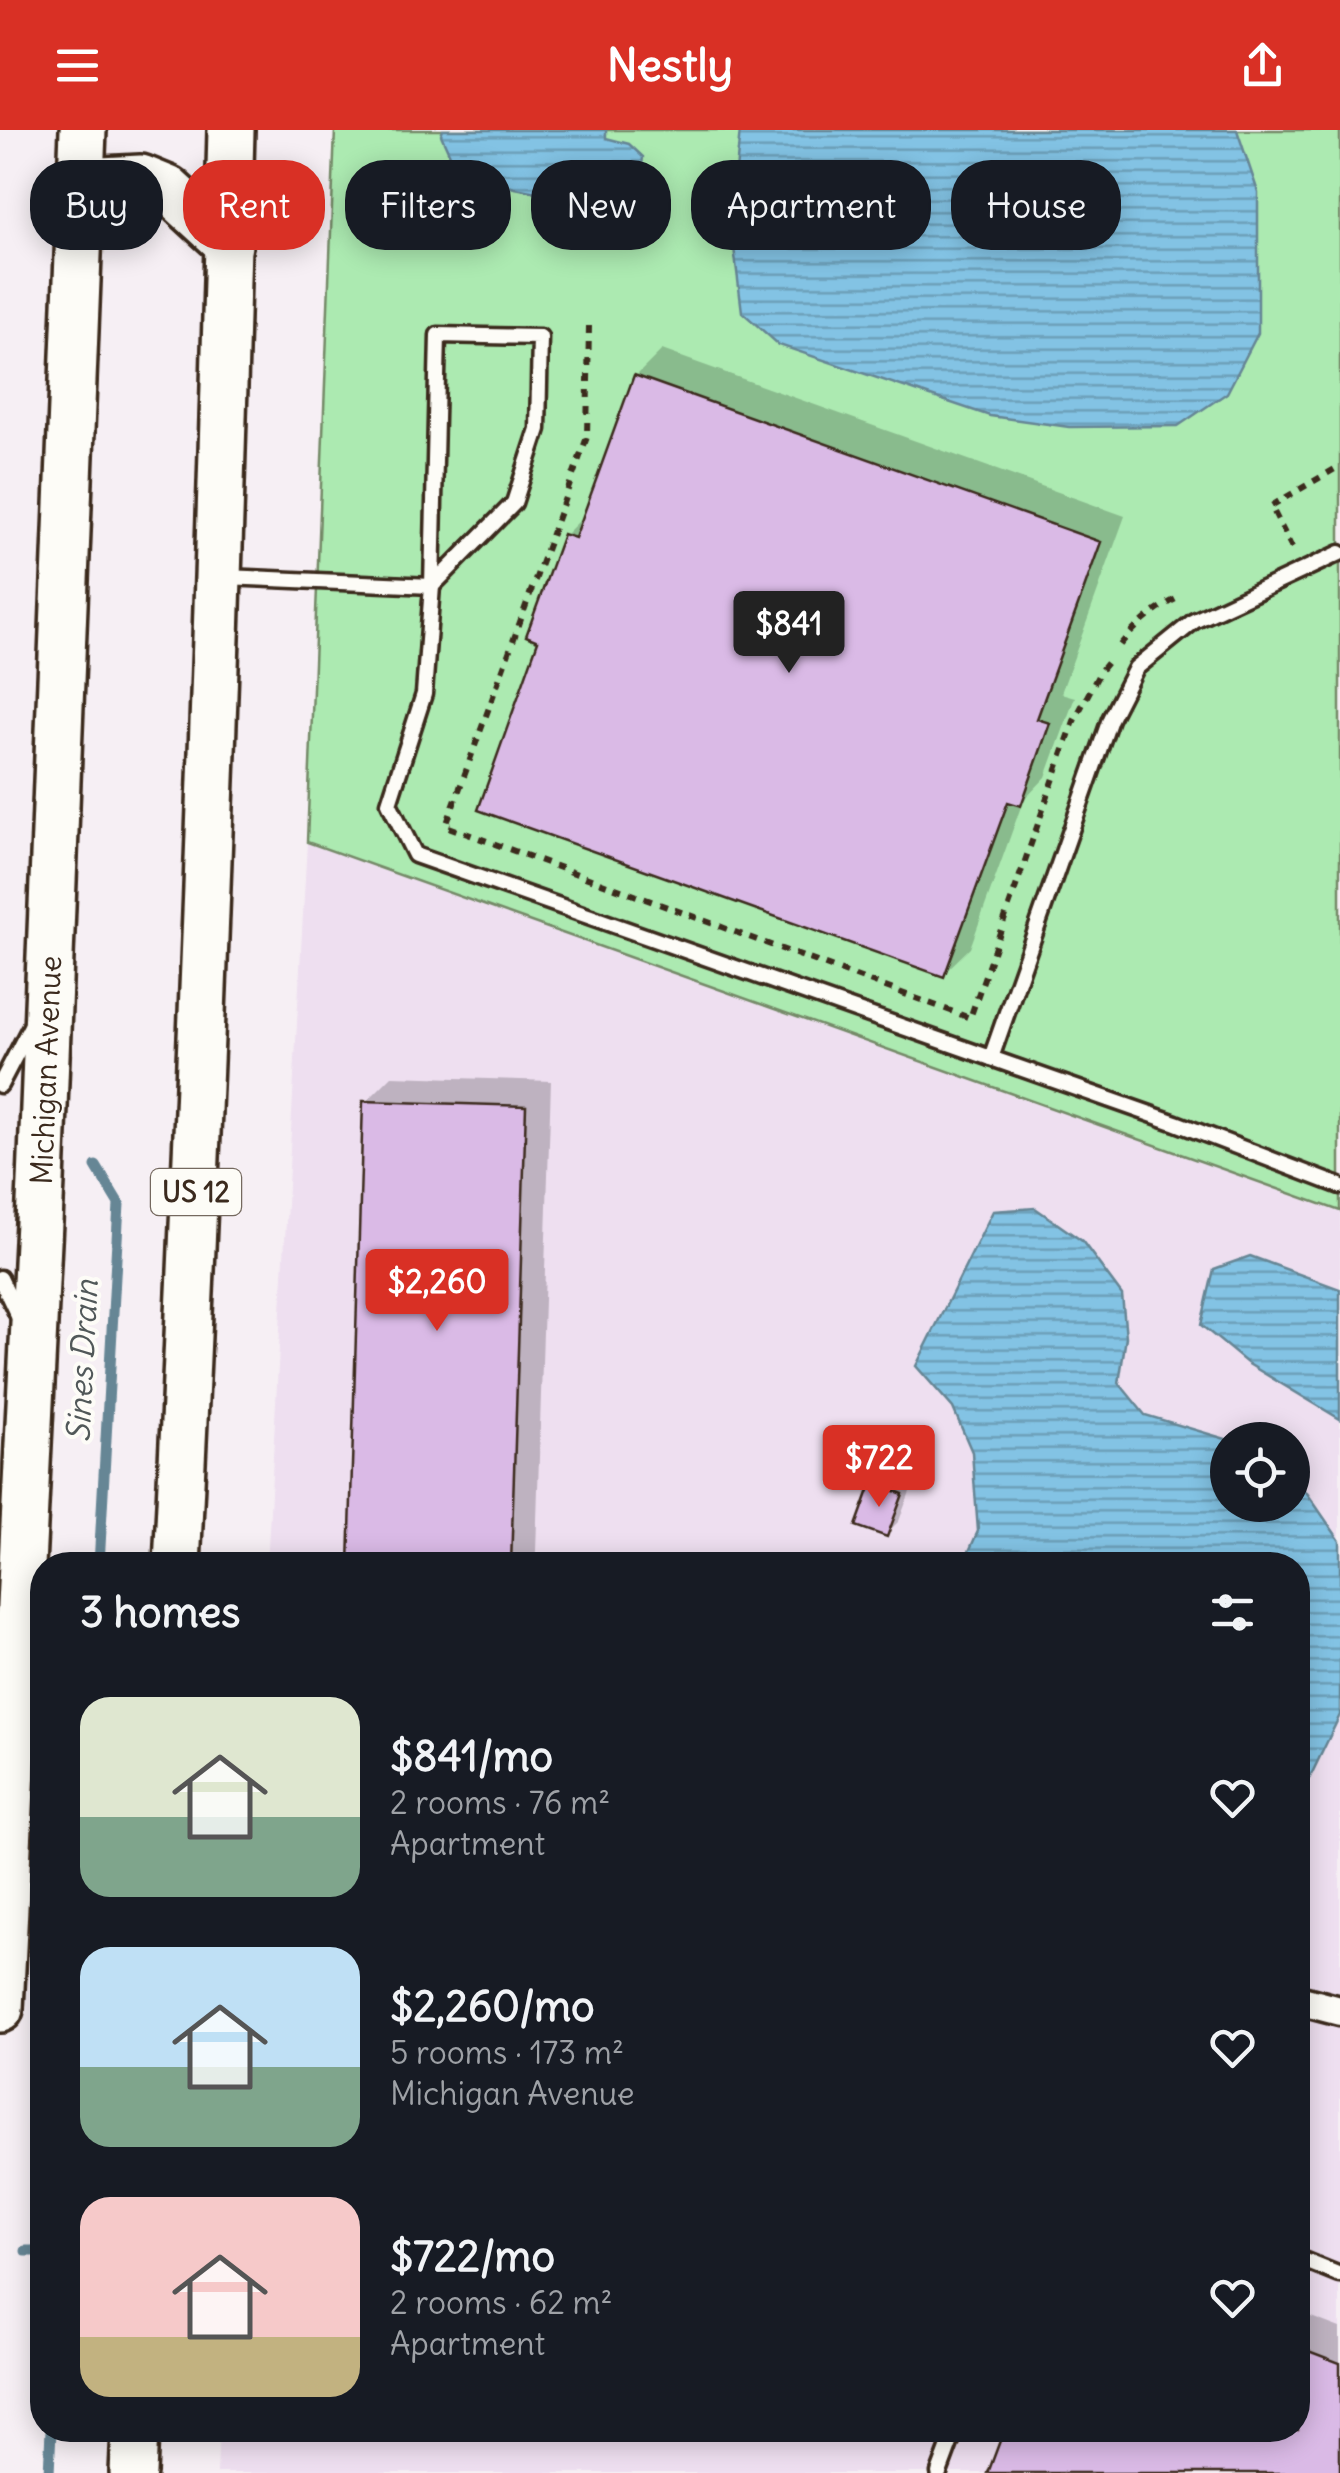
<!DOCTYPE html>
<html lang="en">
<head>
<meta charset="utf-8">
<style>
  body { margin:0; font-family:Delius,sans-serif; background:#242831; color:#f1f3f6; height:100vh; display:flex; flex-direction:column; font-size:38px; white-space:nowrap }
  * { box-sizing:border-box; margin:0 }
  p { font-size:32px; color:#9ea1a6 }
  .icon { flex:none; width:55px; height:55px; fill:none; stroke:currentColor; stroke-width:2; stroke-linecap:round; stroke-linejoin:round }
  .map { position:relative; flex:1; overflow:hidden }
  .sheet { position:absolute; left:30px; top:1422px; width:1280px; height:890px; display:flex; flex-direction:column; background:#171b24; border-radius:40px; box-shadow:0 5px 25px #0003 }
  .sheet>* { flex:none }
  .hud { position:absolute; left:30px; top:30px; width:1280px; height:90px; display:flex; gap:20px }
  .buttons { position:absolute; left:1210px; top:1292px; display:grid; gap:20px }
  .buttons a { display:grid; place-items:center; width:100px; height:100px; border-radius:50%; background:#171b24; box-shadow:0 5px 25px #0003; font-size:50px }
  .price { position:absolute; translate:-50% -85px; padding:0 22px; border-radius:10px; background:#d93025; color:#fff; font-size:32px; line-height:65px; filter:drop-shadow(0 2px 5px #0008) }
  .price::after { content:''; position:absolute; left:50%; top:60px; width:30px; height:22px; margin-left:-15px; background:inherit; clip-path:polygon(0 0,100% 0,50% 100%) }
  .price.current { background:#222; color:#fff }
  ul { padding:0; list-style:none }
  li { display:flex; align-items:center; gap:30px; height:250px; padding:0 50px }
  li span { display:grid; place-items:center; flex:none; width:280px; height:200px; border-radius:30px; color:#555 }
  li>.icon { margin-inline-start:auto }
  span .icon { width:120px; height:120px; fill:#fffc; stroke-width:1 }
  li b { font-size:42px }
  h2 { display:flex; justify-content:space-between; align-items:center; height:120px; padding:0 50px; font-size:42px }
  .pill { padding:0 35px; border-radius:40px; background:#171b24; box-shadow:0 5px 25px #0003; font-size:35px; line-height:90px }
  .pill.current { background:#d93025; color:#fff }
  header { display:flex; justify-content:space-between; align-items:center; height:130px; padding:0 50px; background:#d93025; color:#fff; font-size:45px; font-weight:700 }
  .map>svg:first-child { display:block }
  .built { fill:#eedff0; fill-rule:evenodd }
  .green { fill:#aceab1; stroke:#748a68; stroke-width:2.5 }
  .water { fill:url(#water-rules); stroke:#668695; stroke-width:2.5 }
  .shadow { fill:#0003 }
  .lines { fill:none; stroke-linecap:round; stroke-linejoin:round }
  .stream { stroke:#668695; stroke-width:11 }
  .building { fill:#dabae6; stroke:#3b2a1e; stroke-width:2.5 }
  .service-casing { stroke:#3b2a1e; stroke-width:21 }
  .minor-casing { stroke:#3b2a1e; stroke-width:35 }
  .primary-casing { stroke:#3b2a1e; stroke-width:52 }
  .path { stroke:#3b2a1e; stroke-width:6; stroke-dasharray:8 8; stroke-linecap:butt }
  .service { stroke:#fdfcf7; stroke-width:14 }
  .minor { stroke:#fdfcf7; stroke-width:28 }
  .primary { stroke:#fdfcf7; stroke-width:45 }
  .labels { text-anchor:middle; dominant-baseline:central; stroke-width:8; stroke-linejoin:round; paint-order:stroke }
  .shield { fill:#fdfcf7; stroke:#75695f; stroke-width:2.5 }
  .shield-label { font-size:28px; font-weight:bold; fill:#3b2a1e }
  .street-label { font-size:30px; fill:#3b2a1e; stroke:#fdfcf7 }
  .water-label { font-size:32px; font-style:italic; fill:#515859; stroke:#fdfcf7 }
</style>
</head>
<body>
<header><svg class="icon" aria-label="menu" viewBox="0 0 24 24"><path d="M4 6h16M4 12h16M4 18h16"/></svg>Nestly<svg class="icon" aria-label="share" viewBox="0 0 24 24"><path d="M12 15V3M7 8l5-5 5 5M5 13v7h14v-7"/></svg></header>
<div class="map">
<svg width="1340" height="2343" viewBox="0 0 1340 2343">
  <defs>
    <pattern id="water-rules" width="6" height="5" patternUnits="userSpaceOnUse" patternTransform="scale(2.5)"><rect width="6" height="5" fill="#83c3e4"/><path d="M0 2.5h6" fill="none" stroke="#6c9fb8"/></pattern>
  </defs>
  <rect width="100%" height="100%" fill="#f6eff4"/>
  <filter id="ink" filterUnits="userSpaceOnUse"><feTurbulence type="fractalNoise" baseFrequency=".01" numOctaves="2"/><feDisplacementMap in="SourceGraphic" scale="20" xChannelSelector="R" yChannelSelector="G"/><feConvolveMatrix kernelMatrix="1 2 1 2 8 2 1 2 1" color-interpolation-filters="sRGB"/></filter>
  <g filter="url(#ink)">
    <path class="built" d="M307,712L1340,1081V2343H217L219,2300H1298V1435H267ZM1228,1310H1292V1375H1228Z"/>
    <path class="green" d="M335,0H1340V1081L307,712Z"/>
    <g class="water">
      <path d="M443,0H606V8L629,14L643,27L639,61L576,70L495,54L455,36L441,5Z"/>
      <path d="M740,0H1237L1258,62V203L1227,263L1178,296L1069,297L990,286L779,215L742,182L731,93Z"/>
      <path d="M1035,1078L1082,1111L1122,1165L1126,1207L1119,1253L1145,1285L1229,1310H1228V1375H1292L1293,1350L1305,1360L1340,1411V1585L1298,1672V1435H963L978,1401L972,1322L953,1278L916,1236L993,1081Z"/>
      <path d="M1250,1126L1340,1159V1289L1247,1233L1201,1195L1214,1139Z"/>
    </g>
    <g class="shadow">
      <path d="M662,220L1125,386L1061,563L1075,567L1046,647L1023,671L970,818L943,844L541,509L565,405L586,384L636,246Z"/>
      <path d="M392,946L551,951L536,1422L523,1435H351L366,972Z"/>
      <path d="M887,1341L914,1351L899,1391L886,1404L874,1354Z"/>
      <path d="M1298,2182L1340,2198V2343H991L1007,2300H1298Z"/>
    </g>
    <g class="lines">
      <g class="stream">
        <path d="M96,1036L119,1074L99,1435"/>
        <path d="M26,2121H42"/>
        <path d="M49,2343L51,2300"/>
      </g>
    </g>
    <g class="building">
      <path d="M634,245L1101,412L1037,589L1050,593L1021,676L1008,672L944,847L478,680L538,511L526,506L563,404L575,408Z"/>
      <path d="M363,971L526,976L511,1435H349Z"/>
      <path d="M872,1352L903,1364L887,1407L856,1396Z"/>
      <path d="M1298,2217L1340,2233V2343H988L1004,2300H1298Z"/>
    </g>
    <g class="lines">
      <g class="service-casing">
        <g id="service">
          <path d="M438,205L540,207L538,299L514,373L432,456Z"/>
          <path d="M1340,423L1194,491L1136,538L1110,589L991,928L1176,993L1340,1056"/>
          <path d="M224,447L432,456L424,564L389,673L415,725L991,928"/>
          <path d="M0,955L32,894"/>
          <path d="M0,1148L19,1188"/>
          <path d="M1298,2128L1340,2145"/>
          <path d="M939,2343L955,2300"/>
        </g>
      </g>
      <g class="minor-casing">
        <path id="minor" d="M1298,1870L1340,1881"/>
      </g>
      <g class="primary-casing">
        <g id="primary">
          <path d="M82,51L141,48L168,59L229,115"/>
          <path d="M177,1435C201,957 219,479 231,0"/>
          <path id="s1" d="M0,1879L41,1052L83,0"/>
          <path d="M133,2343L135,2300"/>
        </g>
      </g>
      <g class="path">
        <path d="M589,196L587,307L446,696L970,888L1074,591L1101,540L1110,529"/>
        <path d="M1292,418L1271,376L1340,336"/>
        <path d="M1120,515C1136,495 1157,478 1180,467"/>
      </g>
      <use href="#service" class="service"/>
      <use href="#minor" class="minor"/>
      <use href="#primary" class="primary"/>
    </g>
  </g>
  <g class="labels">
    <rect class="shield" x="151" y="1039" width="90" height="46" rx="8"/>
    <g class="shield-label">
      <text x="196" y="1062">US 12</text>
    </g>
    <g class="street-label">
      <text stroke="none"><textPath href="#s1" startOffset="940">Michigan Avenue</textPath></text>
    </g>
    <g class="water-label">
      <text transform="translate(82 1231) rotate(-87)">Sines Drain</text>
    </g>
  </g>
</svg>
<div class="buttons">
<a><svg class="icon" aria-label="locate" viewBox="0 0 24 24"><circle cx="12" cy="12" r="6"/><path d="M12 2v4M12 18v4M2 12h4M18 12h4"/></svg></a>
</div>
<b class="price current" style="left:789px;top:546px">$841</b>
<b class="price" style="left:437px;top:1204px">$2,260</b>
<b class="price" style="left:879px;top:1380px">$722</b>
<div class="hud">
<a class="pill">Buy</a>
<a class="pill current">Rent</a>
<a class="pill">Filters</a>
<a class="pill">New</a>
<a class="pill">Apartment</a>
<a class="pill">House</a>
</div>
<section class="sheet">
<h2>3 homes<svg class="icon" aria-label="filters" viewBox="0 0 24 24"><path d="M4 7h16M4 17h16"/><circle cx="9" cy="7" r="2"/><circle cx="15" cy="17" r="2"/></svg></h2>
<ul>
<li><span style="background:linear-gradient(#dfe7d0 60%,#7fa58c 0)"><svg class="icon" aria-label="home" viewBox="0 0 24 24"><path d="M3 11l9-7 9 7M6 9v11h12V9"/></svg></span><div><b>$841/mo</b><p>2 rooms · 76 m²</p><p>Apartment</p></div><svg class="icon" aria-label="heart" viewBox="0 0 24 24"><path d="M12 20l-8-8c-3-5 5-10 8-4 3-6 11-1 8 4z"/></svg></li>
<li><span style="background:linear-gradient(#bfe0f5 60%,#7fa58c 0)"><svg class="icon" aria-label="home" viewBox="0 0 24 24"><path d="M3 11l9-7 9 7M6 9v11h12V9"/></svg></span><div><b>$2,260/mo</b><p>5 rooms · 173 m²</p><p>Michigan Avenue</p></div><svg class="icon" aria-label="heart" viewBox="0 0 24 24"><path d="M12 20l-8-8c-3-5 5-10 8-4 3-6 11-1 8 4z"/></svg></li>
<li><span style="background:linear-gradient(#f6c9c9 70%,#c2b280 0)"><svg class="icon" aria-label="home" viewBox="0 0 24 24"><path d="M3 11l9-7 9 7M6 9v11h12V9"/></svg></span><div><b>$722/mo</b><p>2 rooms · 62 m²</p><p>Apartment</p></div><svg class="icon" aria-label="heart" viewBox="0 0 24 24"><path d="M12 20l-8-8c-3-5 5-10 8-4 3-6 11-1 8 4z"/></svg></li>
</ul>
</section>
</div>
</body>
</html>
